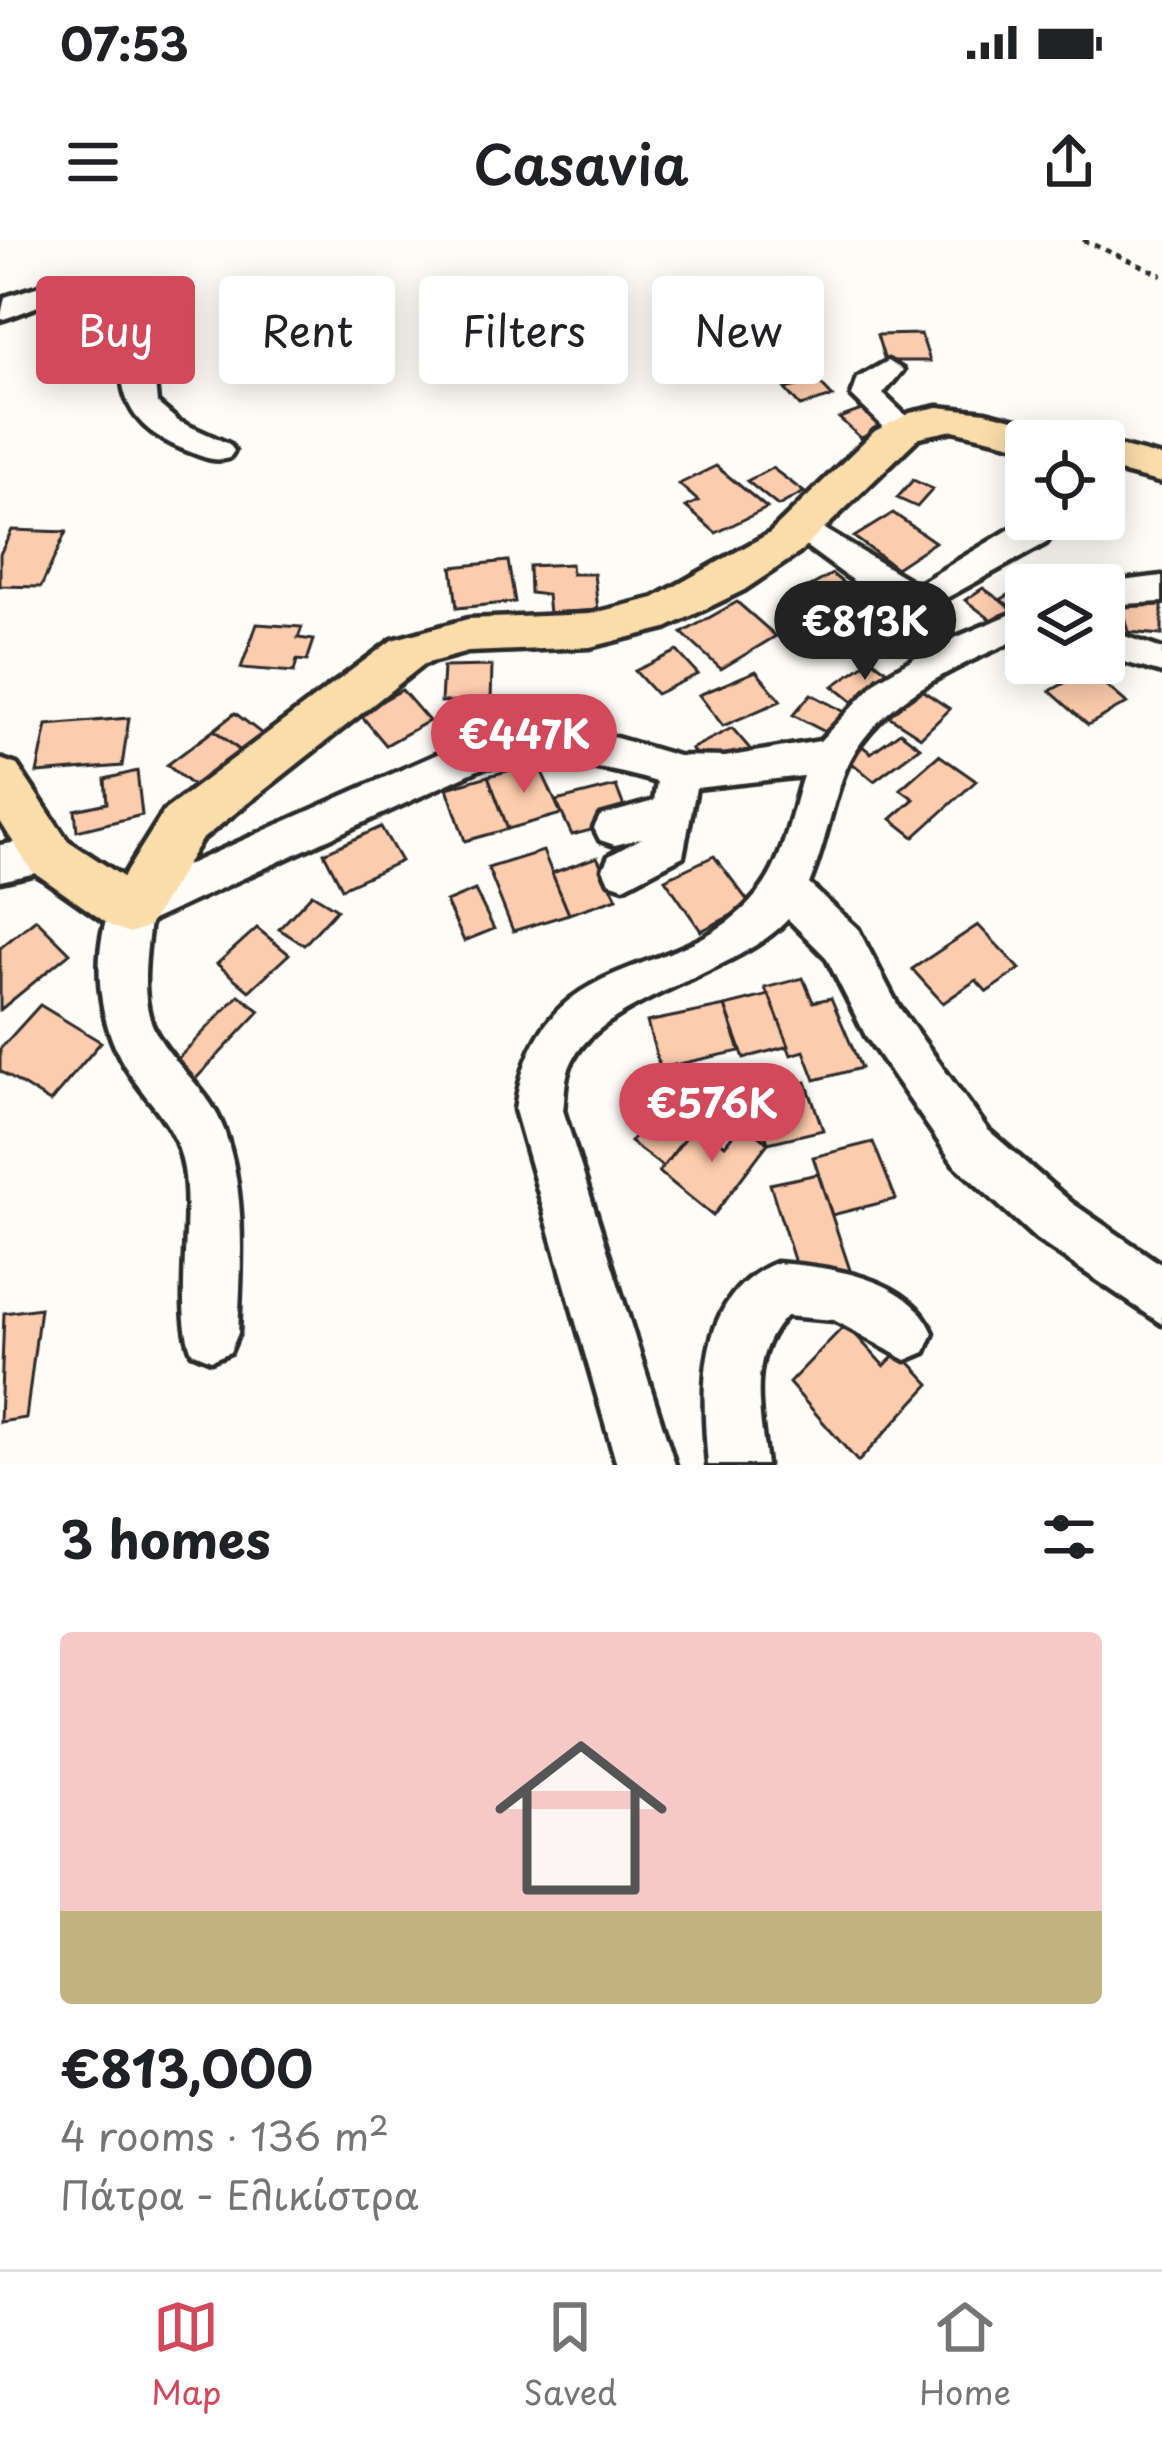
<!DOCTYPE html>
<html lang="en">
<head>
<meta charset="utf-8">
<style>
  body { margin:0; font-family:"Playpen Sans",sans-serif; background:#f2f2f2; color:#202124; height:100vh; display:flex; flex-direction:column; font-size:45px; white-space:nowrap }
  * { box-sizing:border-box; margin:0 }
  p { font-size:39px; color:#757577 }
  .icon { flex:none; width:66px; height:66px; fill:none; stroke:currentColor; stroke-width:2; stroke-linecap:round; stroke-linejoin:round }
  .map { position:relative; height:1225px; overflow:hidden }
  .side { display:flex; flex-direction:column; background:#fff; flex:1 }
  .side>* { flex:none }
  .banner { position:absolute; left:36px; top:36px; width:1092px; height:108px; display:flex; gap:24px }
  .fabs { position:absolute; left:1005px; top:180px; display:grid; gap:24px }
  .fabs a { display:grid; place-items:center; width:120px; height:120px; border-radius:12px; background:#fff; box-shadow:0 6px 30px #0003; font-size:60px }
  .price { position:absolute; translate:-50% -102px; padding:0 27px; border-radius:42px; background:#d1495b; color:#fff; font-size:39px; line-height:78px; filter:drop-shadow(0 3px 6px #0008) }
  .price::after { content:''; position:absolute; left:50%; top:72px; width:36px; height:27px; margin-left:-18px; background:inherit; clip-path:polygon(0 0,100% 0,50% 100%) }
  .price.active { background:#222; color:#fff }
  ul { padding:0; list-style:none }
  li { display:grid; align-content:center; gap:24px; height:636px; padding:0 60px }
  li+li { border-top:3px solid #e0e0e0 }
  li span { display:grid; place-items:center; height:372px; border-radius:12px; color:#555 }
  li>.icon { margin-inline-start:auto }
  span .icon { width:216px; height:216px; fill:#fffc; stroke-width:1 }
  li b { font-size:51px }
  h2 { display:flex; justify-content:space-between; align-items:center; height:144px; padding:0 60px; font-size:51px }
  .tag { padding:0 42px; border-radius:12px; background:#fff; box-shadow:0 6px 30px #0003; font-size:42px; line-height:108px }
  .tag.active { background:#d1495b; color:#fff }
  .status { display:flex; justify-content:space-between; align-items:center; height:84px; padding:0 60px; background:#fff; direction:ltr }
  .status svg { height:33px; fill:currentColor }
  header { display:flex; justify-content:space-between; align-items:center; height:156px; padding:0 60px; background:#fff; font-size:54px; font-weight:600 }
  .tabs { display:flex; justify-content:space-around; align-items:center; height:168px; border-top:3px solid #e0e0e0; background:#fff; font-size:33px; color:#757577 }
  .tabs a { display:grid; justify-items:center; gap:6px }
  .tabs .active { color:#d1495b }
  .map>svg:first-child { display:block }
  .building { fill:#fdcbad; stroke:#2b2b2b; stroke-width:3 }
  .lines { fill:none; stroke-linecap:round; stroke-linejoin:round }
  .minor-casing { stroke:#2b2b2b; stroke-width:9 }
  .major-casing { stroke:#2b2b2b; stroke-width:9 }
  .path { stroke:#2b2b2b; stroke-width:4.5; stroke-dasharray:6 6; stroke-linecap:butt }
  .minor { fill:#fdfcf7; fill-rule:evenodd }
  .major { fill:#faddab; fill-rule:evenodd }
</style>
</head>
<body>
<div class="status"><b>07:53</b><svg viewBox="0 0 49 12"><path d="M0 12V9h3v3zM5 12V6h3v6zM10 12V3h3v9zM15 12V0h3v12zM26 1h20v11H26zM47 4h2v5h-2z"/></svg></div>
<header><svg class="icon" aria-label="menu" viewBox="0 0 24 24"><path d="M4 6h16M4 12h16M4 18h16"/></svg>Casavia<svg class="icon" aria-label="share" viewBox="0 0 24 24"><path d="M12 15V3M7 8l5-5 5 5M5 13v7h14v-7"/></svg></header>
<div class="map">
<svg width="1162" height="1225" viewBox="0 0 1162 1225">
  <rect width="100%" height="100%" fill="#fdfcf7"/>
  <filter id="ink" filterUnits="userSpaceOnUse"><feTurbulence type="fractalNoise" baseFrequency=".00833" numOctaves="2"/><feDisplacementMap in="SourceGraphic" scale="24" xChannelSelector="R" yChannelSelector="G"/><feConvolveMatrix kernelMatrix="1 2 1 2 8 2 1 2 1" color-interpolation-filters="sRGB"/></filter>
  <g filter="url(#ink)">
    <g class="building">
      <path d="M921,94L930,121H885L877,95Z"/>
      <path d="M818,141L833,157L800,166L785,149Z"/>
      <path d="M867,168L889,188L861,198L839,178Z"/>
      <path d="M716,226L767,268L716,293L686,267L698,261L679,244Z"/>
      <path d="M772,228L804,252L778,266L747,241Z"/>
      <path d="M913,240L933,249L917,267L897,258Z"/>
      <path d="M893,273L935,302L896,328L854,297Z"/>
      <path d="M12,290L66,292L41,347L0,346V314Z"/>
      <path d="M508,321L515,362L457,368L452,327Z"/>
      <path d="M571,324L572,334H594L598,370L549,373L547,355L530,353L529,326Z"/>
      <path d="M832,334L874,368L824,398L781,363Z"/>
      <path d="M1029,343L1026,375L1000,360Z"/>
      <path d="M983,348L1000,360L1016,373L998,385L965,360Z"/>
      <path d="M1119,355L1162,356V395L1128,392Z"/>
      <path d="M737,362L776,396L721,429L682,393Z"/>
      <path d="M257,384L302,387L298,398L314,400L307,421L297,420L294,432L241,428Z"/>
      <path d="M677,411L698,434L656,454L635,431Z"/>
      <path d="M872,419L898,439L859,467L833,446Z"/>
      <path d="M492,426L491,461L441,462L443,427Z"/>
      <path d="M1088,430L1127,463L1088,485L1050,451Z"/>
      <path d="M756,431L781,461L723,486L699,455Z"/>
      <path d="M917,447L950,469L921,497L887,475Z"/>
      <path d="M402,450L429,481L386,505L359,473Z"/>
      <path d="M811,454L852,476L835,497L793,475Z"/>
      <path d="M235,473L271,501L249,518L214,490Z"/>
      <path d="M129,478L122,526L37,533L47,485Z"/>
      <path d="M732,488L751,510L710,531L691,509Z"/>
      <path d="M214,490L249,518L203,554L167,525Z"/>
      <path d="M900,492L920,507L874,541L842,515L858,503L871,513Z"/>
      <path d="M939,515L976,541L914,597L891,579L914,559L900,549Z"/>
      <path d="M538,523L561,574L508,589L488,536Z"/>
      <path d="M137,531L142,575L77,591L75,570L107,563L105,539Z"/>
      <path d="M488,536L508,589L465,601L447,548Z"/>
      <path d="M616,546L629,580L572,595L556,561Z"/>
      <path d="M381,587L401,621L342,648L324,613Z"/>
      <path d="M543,611L569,674L513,691L488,628Z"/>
      <path d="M714,616L751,665L701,691L665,639Z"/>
      <path d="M597,617L617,658L569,674L552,633Z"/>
      <path d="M475,650L494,689L464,701L446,662Z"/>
      <path d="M312,654L337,669L304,705L279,689Z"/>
      <path d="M36,679L70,713L0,770V708Z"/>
      <path d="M978,685L1020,729L987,752L976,740L943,763L912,729Z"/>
      <path d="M257,688L289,714L249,751L217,724Z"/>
      <path d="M803,738L813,762L831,758L861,828L815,840L804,811L791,815L765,748Z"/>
      <path d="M239,755L260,771L187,848L166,831Z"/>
      <path d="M769,755L789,806L744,818L725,766Z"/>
      <path d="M40,765L101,802L50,862L0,831V809Z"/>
      <path d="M725,766L740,811L660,828L647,782Z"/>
      <path d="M806,842L823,890L768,903L752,853Z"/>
      <path d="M663,860L696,884L663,927L630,902Z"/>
      <path d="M743,882L768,903L713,976L659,932L696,884L725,905Z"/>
      <path d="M873,902L896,959L832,975L813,917Z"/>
      <path d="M818,934L850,1030L801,1042L770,944Z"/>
      <path d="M40,1068L26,1178L0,1182L4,1073Z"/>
      <path d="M846,1084L884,1126L899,1111L930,1144L858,1222L789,1143Z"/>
    </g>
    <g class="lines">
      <g class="minor-casing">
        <g id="minor">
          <path d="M91,39L119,46L148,67L157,163L178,181L229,204L234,211L229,218C213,223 199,215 183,209C114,180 119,140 124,75C86,34 41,69 0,80L5,57L52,42Z"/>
          <path d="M888,121L903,130L883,154L921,190L916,197H894L852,156L858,138Z"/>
          <path d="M804,277L917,345L1027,279H1062L1046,303L921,372L878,359L792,296L787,288L792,280Z"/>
          <path d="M1162,336V362L1104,365V345H1090Z"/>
          <path d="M1026,368V396C959,425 871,461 843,536C830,571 824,609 809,644L858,689L898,766L988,890L1072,963L1162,1025V1084L1036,999L954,924L866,796L826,717L788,679C736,737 588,760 568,832C564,844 565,858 563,870L675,1225H617L515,870C539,695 683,753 762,648C785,617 791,572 803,536L696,548L683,616L624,647L609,642L603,629L609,616L642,598L615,605L600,600L594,588L600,576L654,561L657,542C599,525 543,517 484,527L150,681C146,715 139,760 155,791C175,828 209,849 224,890C247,954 241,1026 238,1093L230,1112L211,1120L192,1112C174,1069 193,982 184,929C177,886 153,868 130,834C97,786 89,710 115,657L478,496L527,489L613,497L678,516L725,517L820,501L879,439L931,408Z"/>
          <path d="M1104,389L1162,409V433L1104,416Z"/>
          <path d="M49,597L64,603L70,615L64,627L0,641V605Z"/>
          <path d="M776,1023C829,1027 910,1037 933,1093L925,1112L906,1120L834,1080L786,1076C746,1118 760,1172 766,1225H708C702,1153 695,1056 776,1023Z"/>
        </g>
      </g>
      <g class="major-casing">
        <g id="major">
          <path d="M938,167L986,172L1063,192L1068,201H1026V207L953,190L919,197L799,313L744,350L666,388L590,407L468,412L424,424L201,600L149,686L130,693L111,686L31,630L0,581V519L17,525L67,600L123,637L165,570L392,400L468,379L590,374L654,358L770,293L875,191L910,173Z"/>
          <path d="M1104,202L1162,217V243L1104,228Z"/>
        </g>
      </g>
      <path class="path" d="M1083,0L1162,35"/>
      <use href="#minor" class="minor"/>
      <use href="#major" class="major"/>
    </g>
  </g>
</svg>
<div class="fabs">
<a><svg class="icon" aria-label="locate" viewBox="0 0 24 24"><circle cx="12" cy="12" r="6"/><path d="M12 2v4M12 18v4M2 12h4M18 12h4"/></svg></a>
<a><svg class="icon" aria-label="layers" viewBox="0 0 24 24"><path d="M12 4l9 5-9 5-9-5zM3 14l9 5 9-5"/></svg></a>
</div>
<b class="price active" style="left:865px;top:443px">€813K</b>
<b class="price" style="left:524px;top:556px">€447K</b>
<b class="price" style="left:712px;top:925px">€576K</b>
<div class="banner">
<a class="tag active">Buy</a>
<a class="tag">Rent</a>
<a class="tag">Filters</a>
<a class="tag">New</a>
</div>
</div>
<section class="side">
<h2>3 homes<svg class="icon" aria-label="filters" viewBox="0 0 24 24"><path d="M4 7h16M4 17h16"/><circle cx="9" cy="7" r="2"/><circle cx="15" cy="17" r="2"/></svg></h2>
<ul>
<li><span style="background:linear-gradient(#f6c9c9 75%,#c2b280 0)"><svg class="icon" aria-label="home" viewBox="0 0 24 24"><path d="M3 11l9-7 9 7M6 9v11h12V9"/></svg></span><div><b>€813,000</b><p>4 rooms · 136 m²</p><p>Πάτρα - Ελικίστρα</p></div></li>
</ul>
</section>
<nav class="tabs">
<a class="active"><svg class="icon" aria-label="map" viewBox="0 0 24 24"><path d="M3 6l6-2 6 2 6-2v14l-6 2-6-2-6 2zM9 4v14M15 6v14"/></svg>Map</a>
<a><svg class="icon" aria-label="saved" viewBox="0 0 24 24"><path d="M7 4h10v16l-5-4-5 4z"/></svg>Saved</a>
<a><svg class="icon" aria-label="home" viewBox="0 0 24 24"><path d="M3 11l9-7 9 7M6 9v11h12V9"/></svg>Home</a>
</nav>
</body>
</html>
